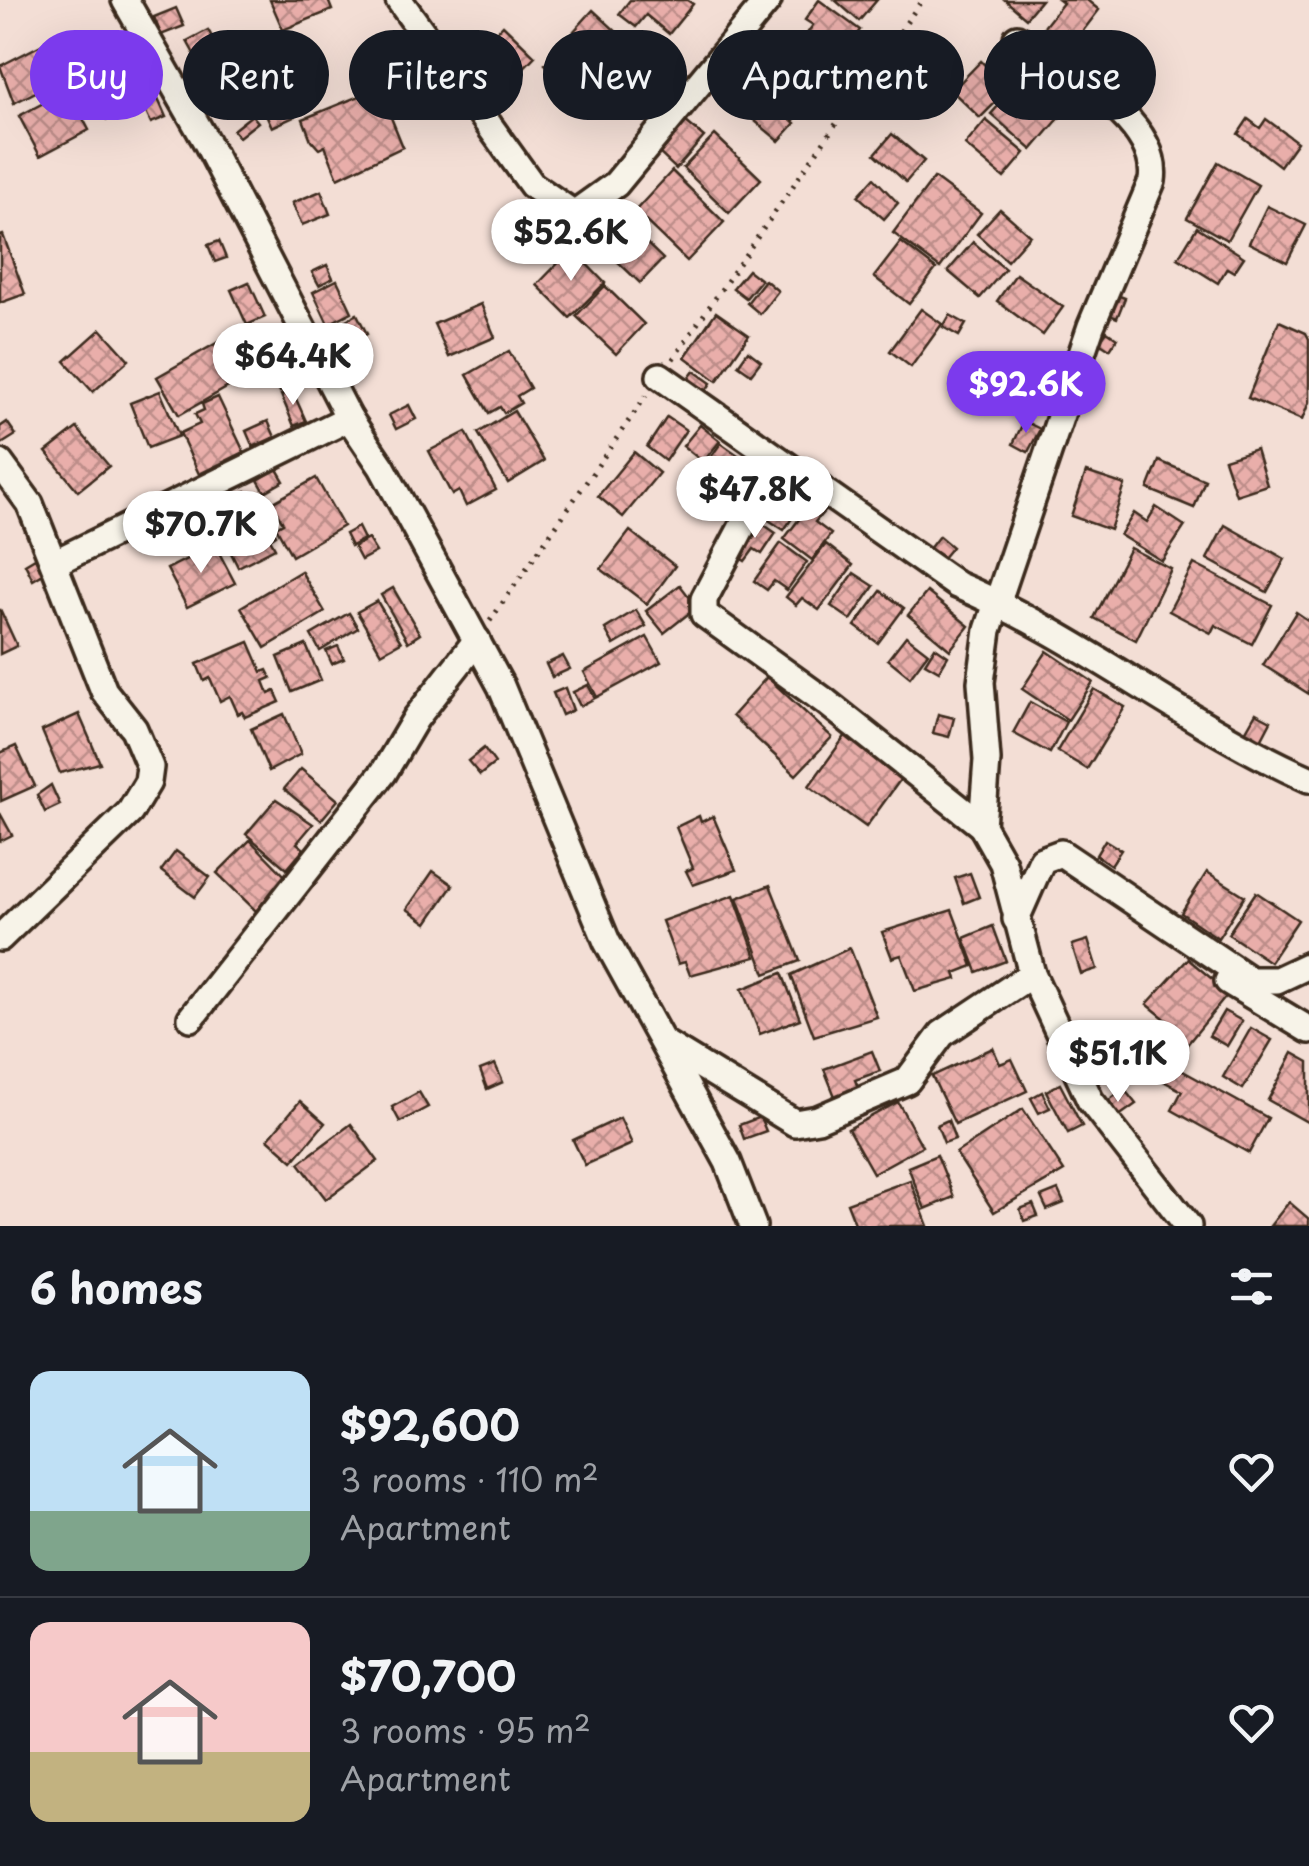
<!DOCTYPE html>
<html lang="en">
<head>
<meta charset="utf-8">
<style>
  body { margin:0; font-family:"Playpen Sans",sans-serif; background:#242831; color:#f1f3f6; height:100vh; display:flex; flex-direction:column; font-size:38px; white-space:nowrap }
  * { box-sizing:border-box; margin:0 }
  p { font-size:32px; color:#9ea1a6 }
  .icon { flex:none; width:55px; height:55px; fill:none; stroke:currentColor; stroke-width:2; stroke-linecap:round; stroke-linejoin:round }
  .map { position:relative; height:1226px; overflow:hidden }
  .drawer { display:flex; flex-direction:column; background:#171b24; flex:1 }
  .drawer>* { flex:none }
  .banner { position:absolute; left:30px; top:30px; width:1250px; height:90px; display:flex; gap:20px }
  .price { position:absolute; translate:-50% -85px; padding:0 22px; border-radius:35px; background:#fff; color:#222; font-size:32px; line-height:65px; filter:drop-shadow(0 2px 5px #0008) }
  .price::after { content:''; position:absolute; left:50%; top:60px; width:30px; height:22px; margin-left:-15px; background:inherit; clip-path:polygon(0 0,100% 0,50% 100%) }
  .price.selected { background:#7c3aed; color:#fff }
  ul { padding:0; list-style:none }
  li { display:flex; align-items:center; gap:30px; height:250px; padding:0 30px }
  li+li { border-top:2px solid #363941 }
  li span { display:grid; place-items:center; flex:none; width:280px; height:200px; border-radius:20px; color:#555 }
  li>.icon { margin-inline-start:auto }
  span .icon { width:120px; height:120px; fill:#fffc; stroke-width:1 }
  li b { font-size:42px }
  h2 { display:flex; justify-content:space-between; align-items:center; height:120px; padding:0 30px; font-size:42px }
  .tag { padding:0 35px; border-radius:45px; background:#171b24; box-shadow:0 10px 40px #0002; font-size:35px; line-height:90px }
  .tag.selected { background:#7c3aed; color:#fff }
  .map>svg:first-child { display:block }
  .building { fill:url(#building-cross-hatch); stroke:#3b2a1e; stroke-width:2.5 }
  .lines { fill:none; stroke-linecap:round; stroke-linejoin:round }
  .minor-casing { stroke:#3b2a1e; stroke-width:32 }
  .path { stroke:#3b2a1e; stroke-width:5; stroke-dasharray:2.5 8; stroke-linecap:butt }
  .minor { stroke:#f7f3e8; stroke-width:25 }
</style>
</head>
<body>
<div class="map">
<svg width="1309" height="1226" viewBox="0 0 1309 1226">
  <defs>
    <pattern id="building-cross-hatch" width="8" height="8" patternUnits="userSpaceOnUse" patternTransform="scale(2.5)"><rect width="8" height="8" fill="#e9aeaa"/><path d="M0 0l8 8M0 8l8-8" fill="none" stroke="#be8e8a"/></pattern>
  </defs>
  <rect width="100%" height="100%" fill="#f3ded5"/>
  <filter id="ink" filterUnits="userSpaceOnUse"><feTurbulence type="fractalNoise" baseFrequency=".01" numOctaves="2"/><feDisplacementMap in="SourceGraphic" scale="20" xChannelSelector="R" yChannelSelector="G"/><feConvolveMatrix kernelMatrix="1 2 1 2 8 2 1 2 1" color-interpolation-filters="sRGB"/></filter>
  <g filter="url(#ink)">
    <g class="building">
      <path d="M270,0H328L332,10L283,30Z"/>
      <path d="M630,0H687L693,4L669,34L646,15L636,27L619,14Z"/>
      <path d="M819,0L860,30L828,73L807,58L815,46L804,38L813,25L805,20Z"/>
      <path d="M835,0H877L859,21Z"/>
      <path d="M1005,0H1041L1026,18Z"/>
      <path d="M1059,0H1087L1099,10L1066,53L1040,32L1063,3Z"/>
      <path d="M176,8L184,26L161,35L154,17Z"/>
      <path d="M593,10L619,34L600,55L574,31Z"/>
      <path d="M503,25L535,56L504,88L472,57Z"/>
      <path d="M208,30L219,49L198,61L187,41Z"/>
      <path d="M570,39L586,55L561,81L545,64Z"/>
      <path d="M51,40L69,75L14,103L0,66Z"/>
      <path d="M268,48L276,66L252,76L244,58Z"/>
      <path d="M1013,48L1030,63L1021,75L1003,59Z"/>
      <path d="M783,50L823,89L794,120L753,82Z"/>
      <path d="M115,58L138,105L107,120L84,74Z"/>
      <path d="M233,61L249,92L222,105L207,73Z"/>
      <path d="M981,61L1009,89L980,118L952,91Z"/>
      <path d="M1039,73L1073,102L1032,150L991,114L1012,91L1019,97Z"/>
      <path d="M379,88L403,147L338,178L325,146L319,149L311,140L303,119Z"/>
      <path d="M68,90L89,130L40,156L19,116Z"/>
      <path d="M759,92L795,123L779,141L743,111Z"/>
      <path d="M158,99L166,117L151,123L143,106Z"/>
      <path d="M288,104L294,117L272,127L266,114Z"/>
      <path d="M252,115L258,122L239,137L233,130Z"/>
      <path d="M1248,119L1260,128L1266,119L1297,142L1280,166L1238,134Z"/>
      <path d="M986,120L1025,153L1004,178L965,145Z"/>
      <path d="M685,121L704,137L676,169L658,152Z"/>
      <path d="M892,134L924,161L906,182L875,154Z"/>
      <path d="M715,135L761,179L729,213L683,168Z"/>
      <path d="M1218,162L1258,185L1227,240L1187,218Z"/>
      <path d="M672,171L724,222L687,261L635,211Z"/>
      <path d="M874,178L898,203L884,219L858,196Z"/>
      <path d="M934,178L981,213L940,268L893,233Z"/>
      <path d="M321,191L330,214L302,225L292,203Z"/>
      <path d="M1267,206L1306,225L1287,262L1249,243Z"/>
      <path d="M611,209L663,259L640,283L588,233Z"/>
      <path d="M1000,209L1030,235L1007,261L977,234Z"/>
      <path d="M1197,227L1244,257L1234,272L1227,268L1218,283L1178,258Z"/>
      <path d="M3,235L25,294L0,303V236Z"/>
      <path d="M219,241L226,258L215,262L208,245Z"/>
      <path d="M901,242L936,269L909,304L874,277Z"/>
      <path d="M973,242L1005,269L980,298L948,271Z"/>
      <path d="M572,249L605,283L570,318L537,285Z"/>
      <path d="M327,265L333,278L319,285L312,272Z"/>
      <path d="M748,270L761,280L746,298L733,288Z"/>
      <path d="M1016,274L1063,307L1043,335L997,301Z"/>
      <path d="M337,280L352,312L328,324L313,292Z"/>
      <path d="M765,280L778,291L760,314L747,303Z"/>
      <path d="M249,282L265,317L247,325L231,290Z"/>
      <path d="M605,286L644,324L616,354L576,316Z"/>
      <path d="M1114,294L1125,298L1117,318L1107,314Z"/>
      <path d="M481,304L495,337L449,357L434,324Z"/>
      <path d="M921,309L942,324L911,367L890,351Z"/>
      <path d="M716,312L749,335L717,381L685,357Z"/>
      <path d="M357,314L367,334L346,346L335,326Z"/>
      <path d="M950,315L966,324L959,336L943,327Z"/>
      <path d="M1279,321L1306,333L1309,339V402L1302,420L1248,398Z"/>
      <path d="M101,329L129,360L93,392L65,361Z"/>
      <path d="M1107,331L1117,338L1110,349L1099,342Z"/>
      <path d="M236,332L258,370L179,415L157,377Z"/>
      <path d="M281,348L297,385L280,392L264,355Z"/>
      <path d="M509,351L530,388L517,396L521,403L504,413L500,407L489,413L467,375Z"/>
      <path d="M748,351L761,361L751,374L738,365Z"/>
      <path d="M694,371L711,383L701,398L684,385Z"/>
      <path d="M292,390L306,421L294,426L281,395Z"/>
      <path d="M160,391L179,436L148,448L130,403Z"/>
      <path d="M218,397L244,452L199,474L180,433L200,424L195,414L204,410L202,404Z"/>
      <path d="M409,405L416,419L396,429L389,415Z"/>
      <path d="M514,411L544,461L508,483L478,433Z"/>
      <path d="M667,417L686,430L665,461L647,447Z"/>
      <path d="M268,421L275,437L253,447L246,431Z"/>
      <path d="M1024,421L1040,429L1028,452L1013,444Z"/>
      <path d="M7,422L16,435L0,445V427Z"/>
      <path d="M700,425L720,441L703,462L683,446Z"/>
      <path d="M77,428L109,466L78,491L46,452Z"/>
      <path d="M466,432L496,490L466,506L459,491L452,495L429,451Z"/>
      <path d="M721,443L745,460L731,482L706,464Z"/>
      <path d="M1256,449L1267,485L1236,495L1224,459Z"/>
      <path d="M634,452L659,473L623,517L598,496Z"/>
      <path d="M1159,461L1205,480L1194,508L1148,489Z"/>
      <path d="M277,469L284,481L265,492L258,480Z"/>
      <path d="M1086,472L1125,485L1110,530L1071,516Z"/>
      <path d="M316,478L343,526L292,556L276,527L283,523L272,503Z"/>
      <path d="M788,482L802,492L796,501L801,505L784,530L764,517Z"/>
      <path d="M246,491L252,504L262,497L277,523L272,527L276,535L270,539L275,548L238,567L211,512L222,506L225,511L241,501L235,495Z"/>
      <path d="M815,498L827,508L815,522L831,534L812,560L784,539Z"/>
      <path d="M1156,507L1185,526L1162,561L1120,535L1134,513L1147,522Z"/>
      <path d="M757,520L776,533L762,554L754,549L745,561L734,554Z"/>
      <path d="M1225,525L1285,559L1267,592L1207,559Z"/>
      <path d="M358,527L364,539L351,546L345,534Z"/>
      <path d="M630,531L675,566L647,604L601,569Z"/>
      <path d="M939,536L952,547L938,564L925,554Z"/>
      <path d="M368,539L376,552L361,560L354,547Z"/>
      <path d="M781,543L807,562L787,590L774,581L767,590L754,581Z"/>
      <path d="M826,544L853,565L819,610L802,598L796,605L786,597Z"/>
      <path d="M215,545L235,583L187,607L167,569Z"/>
      <path d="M1130,548L1171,569L1136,640L1094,618Z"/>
      <path d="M35,558L43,574L33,580L25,564Z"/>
      <path d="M1194,564L1272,605L1252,644L1215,625L1211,633L1169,611Z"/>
      <path d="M301,571L325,612L265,648L241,607Z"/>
      <path d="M854,573L874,586L851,620L831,606Z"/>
      <path d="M680,585L697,607L664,633L646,611Z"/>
      <path d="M393,588L420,634L408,642L381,595Z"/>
      <path d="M881,591L904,608L878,643L855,626Z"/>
      <path d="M927,592L969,626L950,650L908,615Z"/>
      <path d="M377,601L401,642L381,653L357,612Z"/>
      <path d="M0,609L17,646L0,654Z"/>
      <path d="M636,610L646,626L614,645L605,629Z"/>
      <path d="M1296,612L1309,621V694L1263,665Z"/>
      <path d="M349,613L358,628L320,651L311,635Z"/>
      <path d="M906,636L928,653L910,677L888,659Z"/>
      <path d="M647,637L661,662L597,697L584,672Z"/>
      <path d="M249,642L262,672L267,670L271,678L264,681L269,694L275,691L280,702L245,717L242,712L238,714L230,696L220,701L210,678L204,681L197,664Z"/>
      <path d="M306,645L321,680L292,692L278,657Z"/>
      <path d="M338,646L344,659L332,664L326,651Z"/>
      <path d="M935,647L948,656L939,671L925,663Z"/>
      <path d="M1047,651L1093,682L1068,720L1022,689Z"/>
      <path d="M563,656L570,669L552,677L546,664Z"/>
      <path d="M767,677L832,737L796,775L732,716Z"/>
      <path d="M588,685L595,698L580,706L573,692Z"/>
      <path d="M565,688L573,710L562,715L553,693Z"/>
      <path d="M1094,689L1125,707L1087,769L1057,751Z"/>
      <path d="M1030,702L1066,722L1050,753L1013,733Z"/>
      <path d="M1256,713L1271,721L1260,742L1244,734Z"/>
      <path d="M79,714L100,763L60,773L42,731Z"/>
      <path d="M284,714L301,754L269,771L251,729Z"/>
      <path d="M938,714L954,718L949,737L933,733Z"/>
      <path d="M846,735L903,776L866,827L809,786Z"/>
      <path d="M16,746L35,786L1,801L0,753Z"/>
      <path d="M484,748L495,763L480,775L468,761Z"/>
      <path d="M301,769L338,800L321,820L284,789Z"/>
      <path d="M51,785L60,805L45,812L37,795Z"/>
      <path d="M276,799L313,824L297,843L304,849L287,869L246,834Z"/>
      <path d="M0,813L12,835L0,841Z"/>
      <path d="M699,816L701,822L713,816L736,870L693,885L686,871L693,868L676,827Z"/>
      <path d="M250,840L288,879L256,911L217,873Z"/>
      <path d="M1105,840L1121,850L1111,865L1096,855Z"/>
      <path d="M176,851L210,877L195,897L161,871Z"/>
      <path d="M433,871L453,885L427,923L407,909Z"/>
      <path d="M1207,872L1245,896L1218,938L1181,913Z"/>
      <path d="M970,873L979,897L964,903L955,878Z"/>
      <path d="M770,885L800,961L765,974L737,898Z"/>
      <path d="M1256,892L1298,920L1270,962L1228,934Z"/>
      <path d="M734,895L756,957L690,975L685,962L678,964L662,921Z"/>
      <path d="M952,910L973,966L955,973L957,979L915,991L901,955L892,958L882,932Z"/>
      <path d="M993,926L1006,961L977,972L964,938Z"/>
      <path d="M1088,940L1097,969L1081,974L1072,945Z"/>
      <path d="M850,948L877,1017L814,1036L791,975Z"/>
      <path d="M1188,959L1229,993L1185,1047L1169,1034L1175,1027L1147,1004Z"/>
      <path d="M782,973L800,1019L760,1034L742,989Z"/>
      <path d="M1224,1011L1242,1021L1227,1046L1209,1036Z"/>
      <path d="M1251,1028L1272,1040L1243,1089L1223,1077Z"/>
      <path d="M993,1048L1000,1064L1012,1059L1027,1091L955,1124L932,1076Z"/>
      <path d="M872,1051L880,1071L855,1080L859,1090L836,1099L824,1069Z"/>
      <path d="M1293,1053L1309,1062V1123L1268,1100Z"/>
      <path d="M1163,1060L1268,1118L1249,1153L1172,1110L1182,1091L1154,1076Z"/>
      <path d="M495,1064L503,1082L487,1089L480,1070Z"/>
      <path d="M1060,1084L1082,1126L1068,1133L1046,1091Z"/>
      <path d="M1124,1089L1136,1104L1112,1121L1101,1106Z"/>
      <path d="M419,1092L428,1107L400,1122L392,1107Z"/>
      <path d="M1042,1092L1050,1108L1039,1113L1031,1098Z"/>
      <path d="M300,1101L325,1123L293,1161L268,1139Z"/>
      <path d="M898,1102L922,1146L873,1173L848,1129Z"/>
      <path d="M1023,1109L1064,1171L994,1212L956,1153Z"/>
      <path d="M760,1117L766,1131L744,1139L739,1125Z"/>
      <path d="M620,1118L632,1144L585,1165L573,1140Z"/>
      <path d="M948,1120L955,1139L944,1143L937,1125Z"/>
      <path d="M351,1124L378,1161L326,1199L299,1163Z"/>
      <path d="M937,1155L954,1197L925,1209L908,1167Z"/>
      <path d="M910,1180L928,1226H856L847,1203Z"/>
      <path d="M1058,1190L1064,1203L1047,1210L1041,1197Z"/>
      <path d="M1289,1202L1309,1219V1226H1270Z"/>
      <path d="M1033,1204L1038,1216L1024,1221L1020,1209Z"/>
    </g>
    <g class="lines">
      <g class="minor-casing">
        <g id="minor">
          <path d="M125,0L207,143L349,418L382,467L501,686L607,942L728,1162L753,1226"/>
          <path d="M399,0L532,185L574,214L616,184L768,0"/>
          <path d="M1017,38C1063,71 1161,119 1152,181L1091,326L988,630L981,682L987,760L982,826L1003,863L1032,974L1090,1100L1188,1226"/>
          <path d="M660,376L957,585C1080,636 1186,725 1309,779"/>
          <path d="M0,463L30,504L104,691L134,729L150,767L148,782L130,812L0,938"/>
          <path d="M742,527L704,599V614L826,702L982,826"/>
          <path d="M56,562L349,418"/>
          <path d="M1016,919L1042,860L1061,853L1250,980H1277L1309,965"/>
          <path d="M1228,981L1309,1030"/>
          <path d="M191,1018L384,772L416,718L477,640"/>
          <path d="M664,1043L795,1123L818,1119L907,1081L942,1034L1032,974"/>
        </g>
      </g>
      <g class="path">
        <path d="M673,359L922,0"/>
        <path d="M490,621L646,396"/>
      </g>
      <use href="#minor" class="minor"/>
    </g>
  </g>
</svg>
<b class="price" style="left:571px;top:284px">$52.6K</b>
<b class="price" style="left:293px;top:408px">$64.4K</b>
<b class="price selected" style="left:1026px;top:436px">$92.6K</b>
<b class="price" style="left:755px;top:541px">$47.8K</b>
<b class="price" style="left:201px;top:576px">$70.7K</b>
<b class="price" style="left:1118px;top:1105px">$51.1K</b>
<div class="banner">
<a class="tag selected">Buy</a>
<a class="tag">Rent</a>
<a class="tag">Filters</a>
<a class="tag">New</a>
<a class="tag">Apartment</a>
<a class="tag">House</a>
</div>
</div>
<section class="drawer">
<h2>6 homes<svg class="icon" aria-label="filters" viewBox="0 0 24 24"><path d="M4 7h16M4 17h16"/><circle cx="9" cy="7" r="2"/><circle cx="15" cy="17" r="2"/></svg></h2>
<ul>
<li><span style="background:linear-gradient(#bfe0f5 70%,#7fa58c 0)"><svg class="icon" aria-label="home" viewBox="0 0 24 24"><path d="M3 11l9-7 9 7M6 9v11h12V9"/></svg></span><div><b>$92,600</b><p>3 rooms · 110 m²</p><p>Apartment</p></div><svg class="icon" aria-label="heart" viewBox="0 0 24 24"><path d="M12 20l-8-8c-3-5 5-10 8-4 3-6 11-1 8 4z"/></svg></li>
<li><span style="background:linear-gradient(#f6c9c9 65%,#c2b280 0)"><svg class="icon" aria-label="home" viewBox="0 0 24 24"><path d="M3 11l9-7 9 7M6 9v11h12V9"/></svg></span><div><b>$70,700</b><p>3 rooms · 95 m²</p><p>Apartment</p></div><svg class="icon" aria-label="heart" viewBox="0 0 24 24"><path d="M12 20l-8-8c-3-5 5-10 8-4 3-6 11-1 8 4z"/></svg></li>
</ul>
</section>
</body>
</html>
